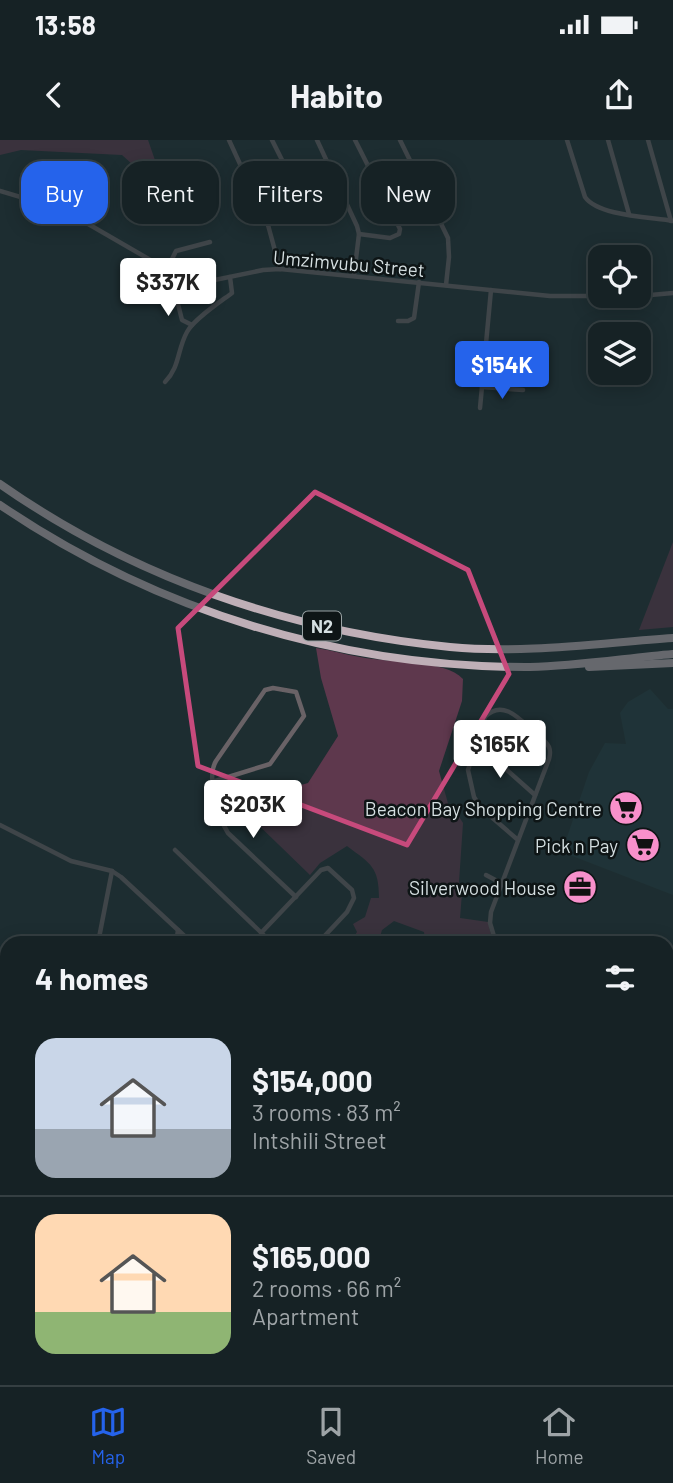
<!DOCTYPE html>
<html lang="en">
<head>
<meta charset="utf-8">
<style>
  body { margin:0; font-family:Barlow,sans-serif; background:#1f2a2d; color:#f1f3f6; height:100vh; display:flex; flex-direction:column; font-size:26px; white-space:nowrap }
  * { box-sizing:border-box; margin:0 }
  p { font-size:23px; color:#9ea4a7 }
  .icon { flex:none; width:38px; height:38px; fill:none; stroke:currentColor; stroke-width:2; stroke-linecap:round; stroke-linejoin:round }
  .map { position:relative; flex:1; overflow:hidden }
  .drawer { position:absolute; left:0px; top:796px; width:674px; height:450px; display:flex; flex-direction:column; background:#162225; border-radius:21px 21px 0 0; box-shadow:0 4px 18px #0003,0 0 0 2px #353f42 }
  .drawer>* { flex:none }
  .top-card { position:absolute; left:21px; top:21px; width:632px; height:63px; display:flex; gap:14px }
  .buttons { position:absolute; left:588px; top:105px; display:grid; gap:14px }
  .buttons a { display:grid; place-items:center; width:63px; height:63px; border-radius:14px; background:#162225; box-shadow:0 4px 18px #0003,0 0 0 2px #353f42; font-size:35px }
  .price { position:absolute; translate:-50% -60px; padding:0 16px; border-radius:7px; background:#fff; color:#222; font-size:23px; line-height:46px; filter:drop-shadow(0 2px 4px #0008) }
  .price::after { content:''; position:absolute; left:50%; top:42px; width:21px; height:16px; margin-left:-10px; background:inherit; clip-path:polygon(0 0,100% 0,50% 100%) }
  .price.current { background:#2563eb; color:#fff }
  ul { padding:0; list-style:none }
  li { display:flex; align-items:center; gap:21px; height:175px; padding:0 35px }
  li+li { border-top:2px solid #353f42 }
  li span { display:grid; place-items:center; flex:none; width:196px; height:140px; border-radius:21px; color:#555 }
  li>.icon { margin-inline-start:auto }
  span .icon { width:84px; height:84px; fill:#fffc; stroke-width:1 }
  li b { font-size:30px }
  h2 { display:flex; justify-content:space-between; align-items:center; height:84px; padding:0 35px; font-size:30px }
  .chip { padding:0 24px; border-radius:21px; background:#162225; box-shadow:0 4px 18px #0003,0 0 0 2px #353f42; font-size:24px; line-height:63px }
  .chip.current { background:#2563eb; color:#fff }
  .status { display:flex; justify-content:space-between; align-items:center; height:49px; padding:0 35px; background:#162225; direction:ltr }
  .status svg { height:19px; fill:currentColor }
  header { display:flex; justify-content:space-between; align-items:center; height:91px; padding:0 35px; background:#162225; font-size:32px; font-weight:700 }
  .tab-bar { display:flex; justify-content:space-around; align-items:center; height:98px; border-top:2px solid #353f42; background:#162225; font-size:19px; color:#9ea4a7 }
  .tab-bar a { display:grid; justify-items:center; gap:4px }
  .tab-bar .current { color:#2563eb }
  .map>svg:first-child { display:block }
  .built { fill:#233b40 }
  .green { fill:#5e384d }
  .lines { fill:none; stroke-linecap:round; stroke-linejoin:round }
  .street { stroke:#696266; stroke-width:4.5 }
  .secondary { stroke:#8c8187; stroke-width:6 }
  .primary { stroke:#a799a0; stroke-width:7 }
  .highway { stroke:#bfafb7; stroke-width:8 }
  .marked { fill:none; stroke:#c74a7c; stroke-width:5; stroke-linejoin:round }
  .labels { text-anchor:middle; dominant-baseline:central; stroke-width:5; stroke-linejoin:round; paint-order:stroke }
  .shield { fill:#0e1516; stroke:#99a2a4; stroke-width:2 }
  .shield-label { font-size:18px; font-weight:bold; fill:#d5dfe1 }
  .street-label { font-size:19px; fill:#d5dfe1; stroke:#0e1516 }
  .poi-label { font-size:19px; fill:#d5dfe1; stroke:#0e1516; text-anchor:end }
</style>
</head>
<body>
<div class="status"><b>13:58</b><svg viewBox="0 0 49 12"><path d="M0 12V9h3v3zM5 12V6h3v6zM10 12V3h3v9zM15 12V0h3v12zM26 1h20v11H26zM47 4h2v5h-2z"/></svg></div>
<header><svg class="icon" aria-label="back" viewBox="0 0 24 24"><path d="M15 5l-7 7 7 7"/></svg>Habito<svg class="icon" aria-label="share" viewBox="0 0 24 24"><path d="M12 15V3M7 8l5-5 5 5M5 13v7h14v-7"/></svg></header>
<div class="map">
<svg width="673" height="1245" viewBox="0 0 673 1245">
  <rect width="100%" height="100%" fill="#1e2e31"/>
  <g class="built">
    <path d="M650,549L668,569H673V755L562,712L589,632L605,603L626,604L620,573L628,562Z"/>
    <path d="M673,898V1047L667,1044V902Z"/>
  </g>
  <g class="green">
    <path d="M0,0H148L157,26L141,32L122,15L21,10L0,15Z"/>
    <path d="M673,402V487L639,490Z"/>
    <path d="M316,508C332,510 346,515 360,517C387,523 445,519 463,539L462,561L439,631L449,667L456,672L463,683L459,742L462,753L460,778L488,782L493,803H442L436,800L425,799L424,792L394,781L382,790L378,803H350L357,792L353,784L365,777L371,758H379C379,727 371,724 347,706L320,723L310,735L245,672L242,662L308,643L338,596L321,538Z"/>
  </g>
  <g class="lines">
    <g class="street">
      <path d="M229,0L268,85L280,129"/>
      <path d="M272,0L305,66L316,83"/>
      <path d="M317,0L357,86L359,94L354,135"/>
      <path d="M355,0L400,89L399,94L390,98L359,94"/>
      <path d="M400,0L448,98L449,117L446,145"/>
      <path d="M567,0L585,57C598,76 650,77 673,81"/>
      <path d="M608,0L629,74"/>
      <path d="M648,0L671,81"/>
      <path d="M0,51L64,70L185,140L200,143L263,130L280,129L550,156H635"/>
      <path d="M268,85L305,66"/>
      <path d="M167,129L176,111L210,102"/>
      <path d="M157,148L178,164L182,180L192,185"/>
      <path d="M639,156L673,153"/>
      <path d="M398,181H408L414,178L419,142"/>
      <path d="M486,207L544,215"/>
      <path d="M165,242C180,227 177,210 187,192C194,179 220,162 232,153L230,137"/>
      <path d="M482,247L523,250"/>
      <path d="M480,268L491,150"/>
      <path d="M472,614L498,622L535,655"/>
      <path d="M212,642L270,624L304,576L296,552L273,548L265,550L216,621C206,637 218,677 228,693L296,757"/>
      <path d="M0,685L71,721L112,731L121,737L192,803"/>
      <path d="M175,710L272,803"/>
      <path d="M486,735L501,743"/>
      <path d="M261,793L321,730L328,728L352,750L354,758L347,772L318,803"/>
      <path d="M98,803L112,731"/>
      <path d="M176,803L178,790"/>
      <path d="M496,803L490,783L491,772L549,619C550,614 551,612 549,607C546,601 538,595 533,591C519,578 502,559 485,577L468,630L474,657L481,668L518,700"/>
      <path d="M0,854L7,856"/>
      <path d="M0,969L7,970"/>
      <path d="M667,1084L673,1087"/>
      <path d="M667,1135L673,1123"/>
      <path d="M667,1201L673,1213"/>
      <path d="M0,1216L7,1217"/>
      <path d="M131,1239L166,1245"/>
      <path d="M296,1239L298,1245"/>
      <path d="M424,1239V1245"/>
      <path d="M606,1239L610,1245"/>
      <path d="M25,1245L26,1239"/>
      <path d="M212,1245L213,1239"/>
      <path d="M472,1245L473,1239"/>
      <path d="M554,1245L556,1239"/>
    </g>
    <g class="secondary">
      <path d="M667,1154L673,1157"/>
      <path d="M113,1245L114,1239"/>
    </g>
    <g class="primary">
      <path d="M667,887L673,882"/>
      <path d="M667,896L673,892"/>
      <path d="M0,1043L7,1044"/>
    </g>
    <g class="highway">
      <path d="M0,344C134,438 288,491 450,507C524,514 599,503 673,498"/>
      <path d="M0,365C156,471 342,528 530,527C578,526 626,518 673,514"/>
      <path d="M589,527L673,523"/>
    </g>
  </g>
  <path d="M0 0H673V1245H0ZM315,352L468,430L509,534L407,705L198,626L178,488Z" fill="#1e2e31" fill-opacity=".55" fill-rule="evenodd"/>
  <path class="marked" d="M315,352L468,430L509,534L407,705L198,626L178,488Z"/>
  <defs>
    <g id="supermarket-disc" transform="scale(1.75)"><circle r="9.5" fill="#f890cb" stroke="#0e1516"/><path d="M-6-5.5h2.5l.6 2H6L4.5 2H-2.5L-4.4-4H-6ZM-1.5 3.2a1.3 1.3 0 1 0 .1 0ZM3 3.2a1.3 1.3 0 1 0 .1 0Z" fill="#111"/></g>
    <g id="office-disc" transform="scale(1.75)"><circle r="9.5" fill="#f890cb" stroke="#0e1516"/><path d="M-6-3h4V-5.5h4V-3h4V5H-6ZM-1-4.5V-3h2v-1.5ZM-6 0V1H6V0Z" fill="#111"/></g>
  </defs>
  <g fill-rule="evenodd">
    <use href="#supermarket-disc" x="626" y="668"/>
    <use href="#supermarket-disc" x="643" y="705"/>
    <use href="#office-disc" x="580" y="747"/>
  </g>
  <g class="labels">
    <rect class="shield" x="303" y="471.5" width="38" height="29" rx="5"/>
    <g class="shield-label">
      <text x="322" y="486">N2</text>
    </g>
    <g class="street-label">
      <text transform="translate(349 123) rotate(5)">Umzimvubu Street</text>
    </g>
    <g class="poi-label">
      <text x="602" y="668">Beacon Bay Shopping Centre</text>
      <text x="618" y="705">Pick n Pay</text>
      <text x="556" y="747">Silverwood House</text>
    </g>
  </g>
</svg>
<div class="buttons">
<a><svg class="icon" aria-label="locate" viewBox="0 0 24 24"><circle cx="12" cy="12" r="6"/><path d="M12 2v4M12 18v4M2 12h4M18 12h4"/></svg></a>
<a><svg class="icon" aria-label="layers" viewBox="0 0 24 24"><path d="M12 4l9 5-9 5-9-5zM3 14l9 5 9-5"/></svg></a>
</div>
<b class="price" style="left:168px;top:178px">$337K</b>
<b class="price current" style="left:502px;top:261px">$154K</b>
<b class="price" style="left:500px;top:640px">$165K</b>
<b class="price" style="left:253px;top:700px">$203K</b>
<div class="top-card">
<a class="chip current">Buy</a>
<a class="chip">Rent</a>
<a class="chip">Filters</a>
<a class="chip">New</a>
</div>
<section class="drawer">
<h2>4 homes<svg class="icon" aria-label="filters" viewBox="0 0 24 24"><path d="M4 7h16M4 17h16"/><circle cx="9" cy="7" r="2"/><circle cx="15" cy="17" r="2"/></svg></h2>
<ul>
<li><span style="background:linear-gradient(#c9d6e8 65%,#9aa5b1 0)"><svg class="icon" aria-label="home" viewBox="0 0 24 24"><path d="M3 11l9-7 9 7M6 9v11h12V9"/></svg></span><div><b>$154,000</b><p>3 rooms · 83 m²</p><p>Intshili Street</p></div></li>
<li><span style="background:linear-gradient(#ffd9b3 70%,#8fb573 0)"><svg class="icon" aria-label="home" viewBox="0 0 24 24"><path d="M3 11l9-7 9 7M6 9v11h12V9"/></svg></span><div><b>$165,000</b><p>2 rooms · 66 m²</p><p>Apartment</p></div></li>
</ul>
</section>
</div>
<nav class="tab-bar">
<a class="current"><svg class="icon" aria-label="map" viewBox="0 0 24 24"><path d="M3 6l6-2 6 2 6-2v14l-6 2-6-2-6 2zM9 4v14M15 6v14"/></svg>Map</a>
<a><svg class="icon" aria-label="saved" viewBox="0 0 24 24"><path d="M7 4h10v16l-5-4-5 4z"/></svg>Saved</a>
<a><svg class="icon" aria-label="home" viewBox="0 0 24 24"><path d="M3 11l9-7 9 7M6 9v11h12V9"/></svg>Home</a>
</nav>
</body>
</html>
